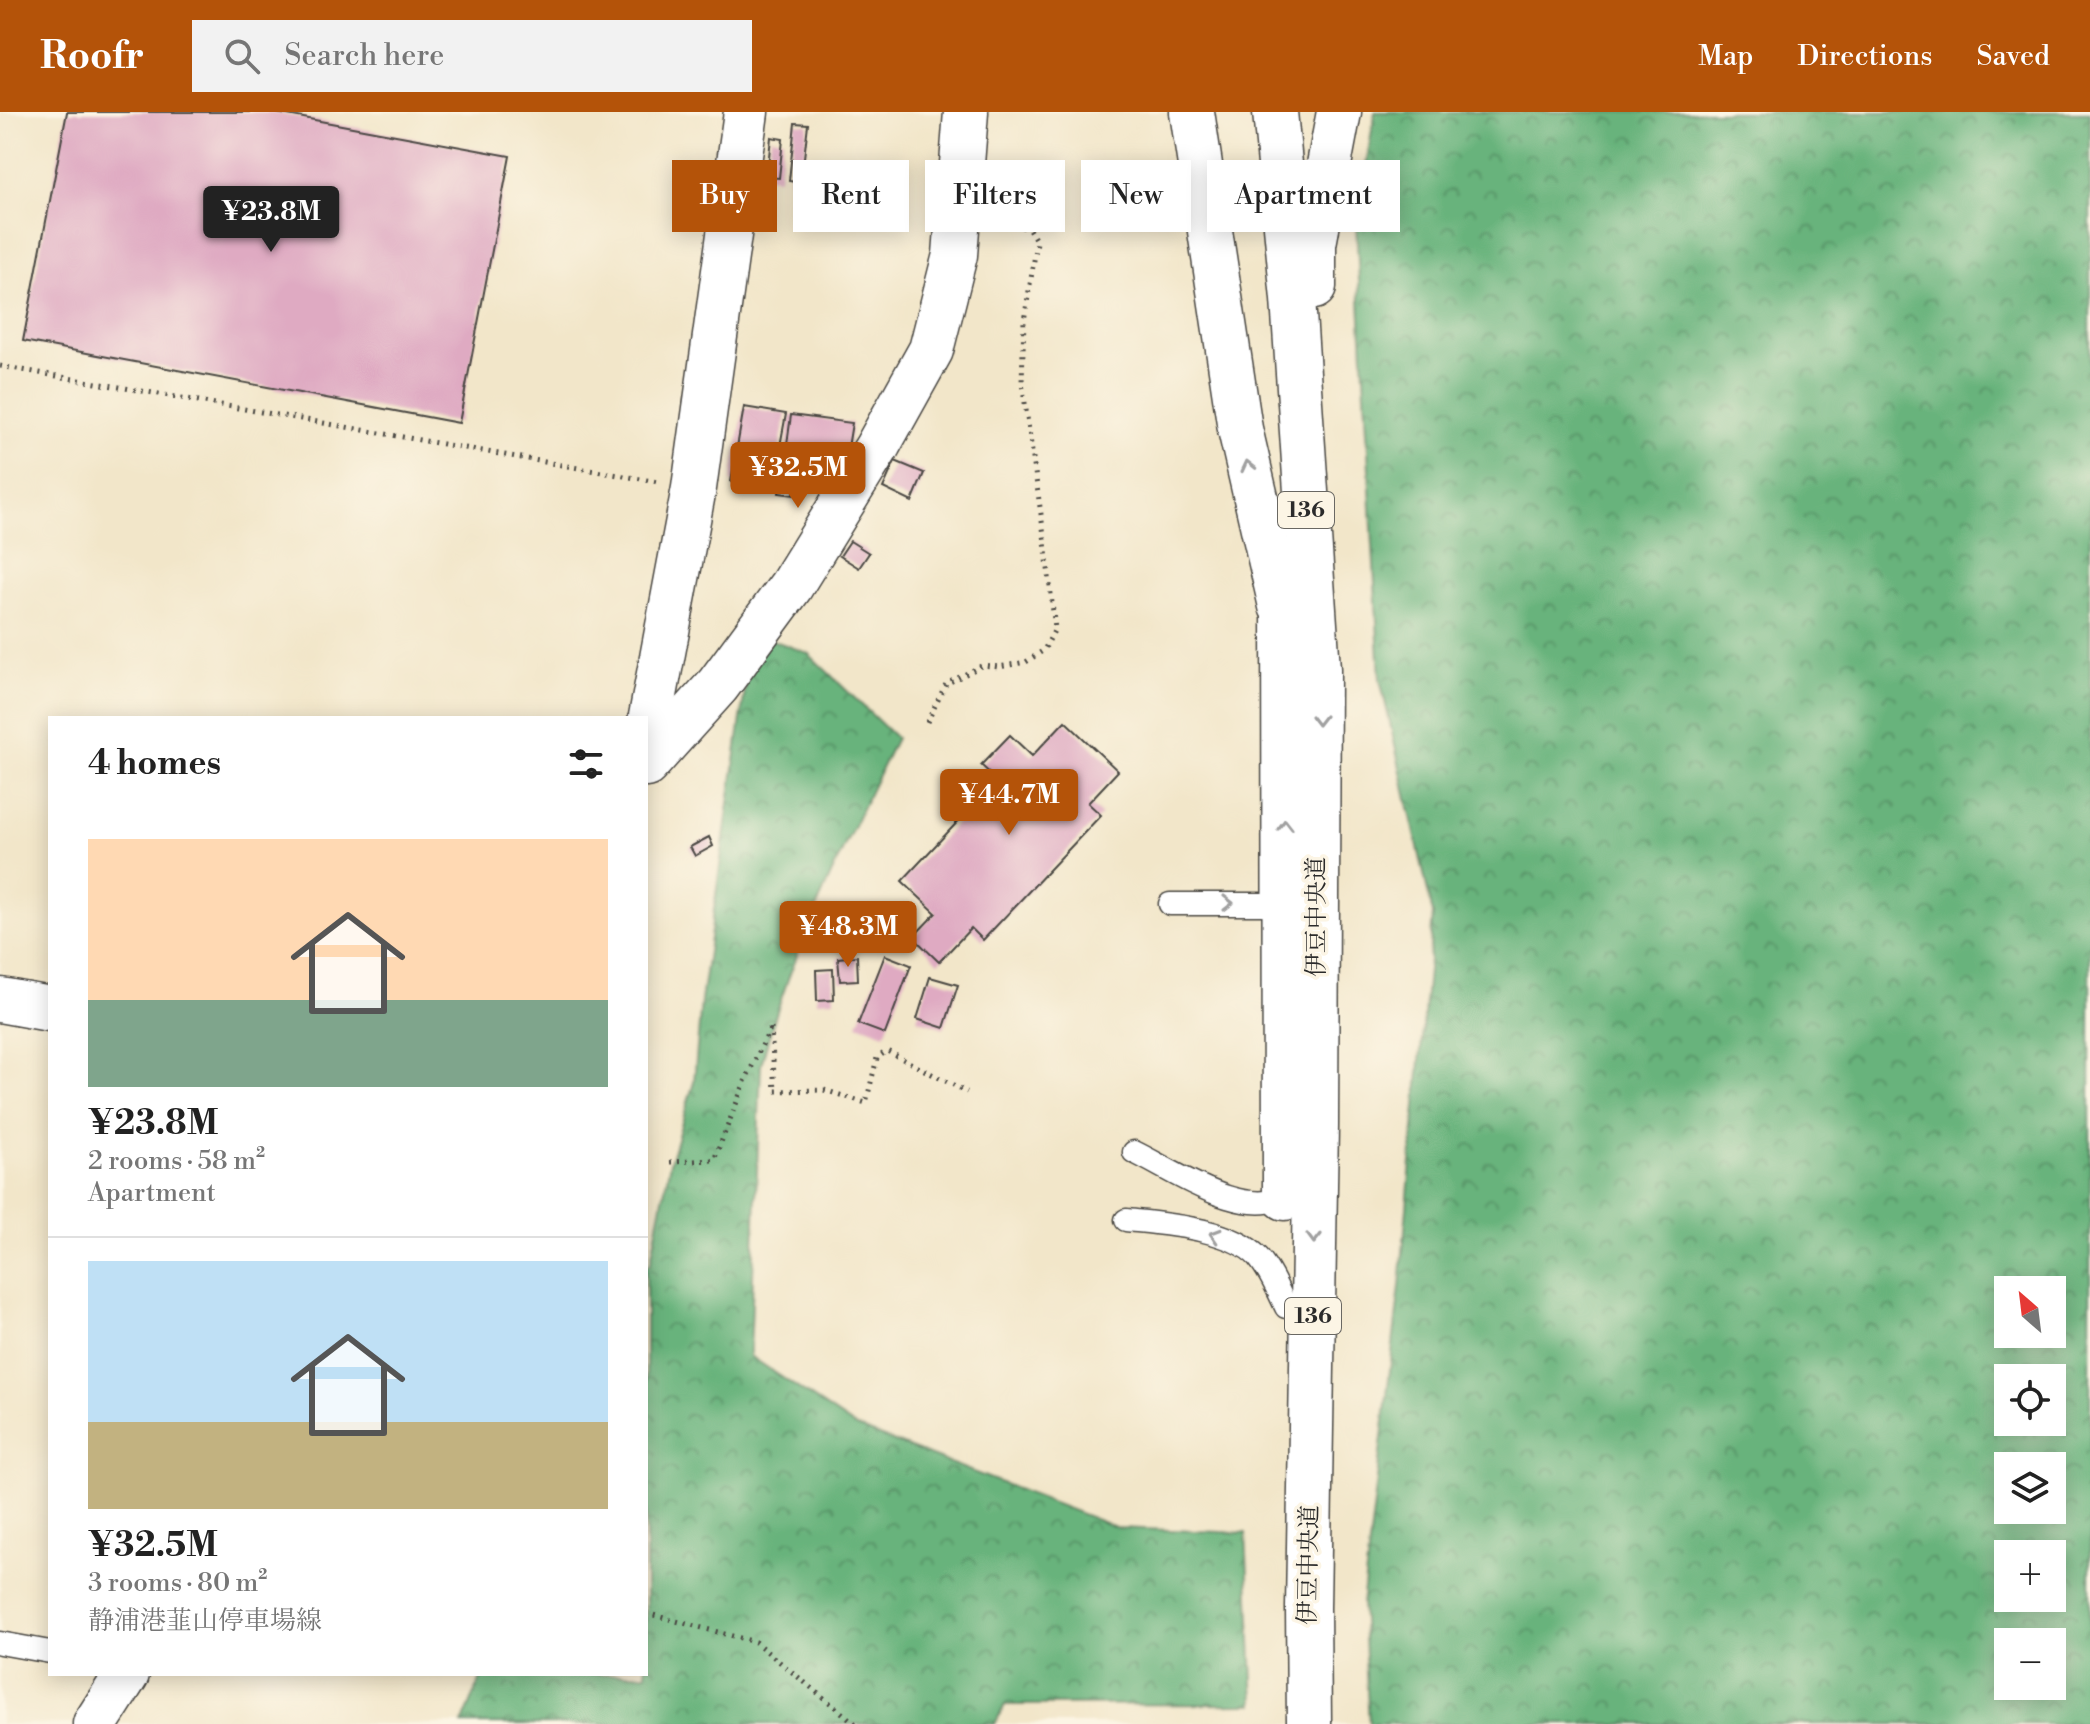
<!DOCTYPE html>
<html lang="en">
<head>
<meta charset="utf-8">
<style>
  body { margin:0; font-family:"Libre Bodoni","Noto Serif JP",serif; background:#f2f2f2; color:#222; height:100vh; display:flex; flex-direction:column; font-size:30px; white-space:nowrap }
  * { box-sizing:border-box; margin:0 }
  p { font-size:26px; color:#767676 }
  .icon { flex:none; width:44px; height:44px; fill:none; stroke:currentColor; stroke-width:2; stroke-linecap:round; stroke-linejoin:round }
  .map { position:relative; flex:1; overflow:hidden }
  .drawer { position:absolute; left:48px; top:604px; width:600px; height:960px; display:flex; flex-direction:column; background:#fff; border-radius:0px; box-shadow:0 4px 20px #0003 }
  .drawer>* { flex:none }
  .top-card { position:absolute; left:672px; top:48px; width:760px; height:72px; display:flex; gap:16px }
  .needle { width:52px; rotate:332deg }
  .buttons { position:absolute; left:1994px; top:1164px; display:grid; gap:16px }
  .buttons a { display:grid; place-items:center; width:72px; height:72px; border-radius:0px; background:#fff; box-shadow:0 4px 20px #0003; font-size:40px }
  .price { position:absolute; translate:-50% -68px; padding:0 18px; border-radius:8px; background:#b45309; color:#fff; font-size:26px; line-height:52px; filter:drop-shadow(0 2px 4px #0008) }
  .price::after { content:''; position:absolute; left:50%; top:48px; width:24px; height:18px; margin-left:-12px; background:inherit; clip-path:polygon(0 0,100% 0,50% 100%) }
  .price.selected { background:#222; color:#fff }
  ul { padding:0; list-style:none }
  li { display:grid; align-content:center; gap:16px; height:424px; padding:0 40px }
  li+li { border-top:2px solid #e0e0e0 }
  li span { display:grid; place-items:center; height:248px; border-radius:0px; color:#555 }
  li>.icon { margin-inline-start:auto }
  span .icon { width:144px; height:144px; fill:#fffc; stroke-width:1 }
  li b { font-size:34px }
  h2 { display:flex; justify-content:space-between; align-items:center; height:96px; padding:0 40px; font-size:34px }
  .chip { padding:0 28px; border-radius:0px; background:#fff; box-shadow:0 4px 20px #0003; font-size:28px; line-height:72px }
  .chip.selected { background:#b45309; color:#fff }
  header { display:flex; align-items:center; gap:48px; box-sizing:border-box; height:112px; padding:0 40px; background:#b45309; color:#fff }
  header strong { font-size:38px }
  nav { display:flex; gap:44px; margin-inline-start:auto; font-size:28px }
  .search { width:560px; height:72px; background:#f2f2f2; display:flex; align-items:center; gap:20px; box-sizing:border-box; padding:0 28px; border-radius:0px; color:#767676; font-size:30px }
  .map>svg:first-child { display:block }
  .forest { fill:url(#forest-crowns); stroke:#4a6f54; stroke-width:2; fill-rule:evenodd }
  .building { fill:#dfaac2 }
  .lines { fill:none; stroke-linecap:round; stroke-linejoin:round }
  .lane-casing { stroke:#494743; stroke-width:25 }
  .street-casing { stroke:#494743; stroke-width:47 }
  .secondary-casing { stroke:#494743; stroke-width:47 }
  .highway-casing { stroke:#494743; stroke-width:47 }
  .path { stroke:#494743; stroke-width:5; stroke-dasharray:2 6; stroke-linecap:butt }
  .lane { stroke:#fff; stroke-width:22 }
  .street { stroke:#fff; stroke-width:44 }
  .secondary { stroke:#fff; stroke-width:44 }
  .highway { stroke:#fff; stroke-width:44 }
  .oneway { stroke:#a0a0a0 }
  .labels { text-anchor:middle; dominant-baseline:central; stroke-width:7; stroke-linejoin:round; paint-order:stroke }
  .shield { fill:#fcf5e5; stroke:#6a6863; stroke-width:2 }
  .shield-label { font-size:22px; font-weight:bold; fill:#2b2b2b }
  .street-label { font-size:24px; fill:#2b2b2b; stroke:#fcf5e5 }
</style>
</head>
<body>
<header>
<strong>Roofr</strong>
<div class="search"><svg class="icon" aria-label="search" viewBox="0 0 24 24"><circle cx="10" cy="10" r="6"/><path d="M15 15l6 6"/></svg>Search here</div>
<nav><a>Map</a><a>Directions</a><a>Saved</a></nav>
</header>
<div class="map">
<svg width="2090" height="1612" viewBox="0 0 2090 1612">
  <defs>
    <pattern id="forest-crowns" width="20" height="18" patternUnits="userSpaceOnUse" patternTransform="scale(2)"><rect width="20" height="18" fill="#68b37c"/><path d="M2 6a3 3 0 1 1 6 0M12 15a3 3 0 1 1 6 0" fill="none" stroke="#569266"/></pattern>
  </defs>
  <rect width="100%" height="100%" fill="#fcf5e5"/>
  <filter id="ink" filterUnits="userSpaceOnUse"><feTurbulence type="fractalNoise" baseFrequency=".0125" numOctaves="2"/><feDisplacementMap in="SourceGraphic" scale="16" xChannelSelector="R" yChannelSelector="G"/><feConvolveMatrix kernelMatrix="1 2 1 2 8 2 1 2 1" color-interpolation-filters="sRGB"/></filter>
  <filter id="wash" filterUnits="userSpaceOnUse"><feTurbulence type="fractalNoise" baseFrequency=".006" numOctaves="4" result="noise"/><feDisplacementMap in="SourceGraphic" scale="32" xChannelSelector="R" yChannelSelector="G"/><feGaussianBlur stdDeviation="1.8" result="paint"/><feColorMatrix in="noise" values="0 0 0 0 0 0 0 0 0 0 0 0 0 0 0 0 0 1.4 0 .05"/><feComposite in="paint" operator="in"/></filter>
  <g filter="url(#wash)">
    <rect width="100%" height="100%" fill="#f2e6c9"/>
    <g class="forest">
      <path d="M1375,0H2090V1612H1369L1362,1492L1400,1174L1433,802L1380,567L1356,112ZM2008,1178H2052V1222H2008ZM2008,1266H2052V1310H2008ZM2008,1354H2052V1398H2008ZM2008,1442H2052V1486H2008ZM2008,1530H2052V1574H2008Z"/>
      <path d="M753,521L808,541L896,626C845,732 791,838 761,953L750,1244L856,1315L1118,1416L1246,1421L1254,1592L1005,1593L995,1612H462L483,1562H646V1153H650L670,1050L694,970L701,889Z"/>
    </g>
    <g id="blocks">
      <g class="building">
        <path d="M67,0H271L510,44L459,311L23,229Z"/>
        <path d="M795,11L808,12L801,71L789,69Z"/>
        <path d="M771,25L783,27L779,66L767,65Z"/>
        <path d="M744,295L786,302L772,377L731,370Z"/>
        <path d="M791,303L852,311L846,348L786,340Z"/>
        <path d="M784,345L799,348L794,383L779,381Z"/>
        <path d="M895,349L924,361L912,390L883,376Z"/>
        <path d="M850,429L869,441L859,456L840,444Z"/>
        <path d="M1065,609L1118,659L1088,691L1101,703L983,828L971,816L939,850L913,825L936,801L902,769L997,668L981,653L1010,623L1032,644Z"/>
        <path d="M709,725L713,734L695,744L690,735Z"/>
        <path d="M885,843L911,853L885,922L858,912Z"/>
        <path d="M857,844L858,868L840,869L838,846Z"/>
        <path d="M833,857L834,888L817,889L816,858Z"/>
        <path d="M930,865L958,873L944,916L917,907Z"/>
      </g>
    </g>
  </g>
  <g filter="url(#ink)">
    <use href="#blocks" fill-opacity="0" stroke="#494743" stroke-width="2"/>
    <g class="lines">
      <g class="lane-casing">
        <g id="lane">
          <path d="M1170,792H1293"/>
          <path d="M1134,1040C1174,1059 1248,1112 1290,1081"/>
          <path d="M1126,1108C1163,1112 1231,1116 1258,1145C1270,1159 1278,1178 1286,1195"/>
          <path d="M0,1531L50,1540"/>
        </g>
      </g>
      <g class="street-casing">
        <g id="street">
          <path d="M646,653L718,573L791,474L877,335L931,238L955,143L966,0"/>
          <path d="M0,888L50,897"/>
        </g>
      </g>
      <g class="secondary-casing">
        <g id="secondary">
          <path d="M646,631L694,376L746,0"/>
          <path d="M95,1612L127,1562"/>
        </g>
      </g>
      <g class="highway-casing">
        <g id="highway">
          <path d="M1192,0L1240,317L1281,494"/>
          <path d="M1275,0L1293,187L1318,557L1316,1014L1308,1496L1309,1612"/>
          <path d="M1314,175V132L1339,0"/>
          <path d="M1284,462L1285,1086"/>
        </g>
      </g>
      <g class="path">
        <path d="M0,254L658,370"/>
        <path d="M927,610L946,572L983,553L999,555L1026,550L1044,538L1055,517L1045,430L1022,270L1024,209L1037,130L1029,117L998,108"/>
        <path d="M771,916L775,979L824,978L866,991L877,946L887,939L967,980"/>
        <path d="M670,1050L714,1048L746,967L770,917"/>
        <path d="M646,1501L755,1530L856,1612"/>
      </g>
      <use href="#lane" class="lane"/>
      <use href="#street" class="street"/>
      <use href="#secondary" class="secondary"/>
      <use href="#highway" class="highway"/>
    </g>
    <defs><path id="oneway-chevron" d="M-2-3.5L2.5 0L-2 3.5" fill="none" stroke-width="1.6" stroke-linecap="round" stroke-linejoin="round" transform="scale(2)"/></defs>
    <g class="oneway">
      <use href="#oneway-chevron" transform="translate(1248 354) rotate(-103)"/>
      <use href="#oneway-chevron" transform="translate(1318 608) rotate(90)"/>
      <use href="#oneway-chevron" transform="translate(1285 713) rotate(-90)"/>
      <use href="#oneway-chevron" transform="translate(1228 791)"/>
      <use href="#oneway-chevron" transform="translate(1215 1123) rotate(-163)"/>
      <use href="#oneway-chevron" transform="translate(1314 1126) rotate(91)"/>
    </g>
  </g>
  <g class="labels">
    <g class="shield">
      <rect x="1278" y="380" width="56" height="36" rx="6"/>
      <rect x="1285" y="1186" width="56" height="36" rx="6"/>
    </g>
    <g class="shield-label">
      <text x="1306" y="398">136</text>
      <text x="1313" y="1204">136</text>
    </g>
    <g class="street-label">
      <text transform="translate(1317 805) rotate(-90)">伊豆中央道</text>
      <text transform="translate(1309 1453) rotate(-89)">伊豆中央道</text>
    </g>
  </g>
</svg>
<div class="buttons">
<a><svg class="needle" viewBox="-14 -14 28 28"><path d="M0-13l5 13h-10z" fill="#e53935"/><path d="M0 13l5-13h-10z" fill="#767676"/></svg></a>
<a><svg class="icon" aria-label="locate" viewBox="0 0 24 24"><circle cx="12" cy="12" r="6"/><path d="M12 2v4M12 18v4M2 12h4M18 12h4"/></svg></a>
<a><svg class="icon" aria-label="layers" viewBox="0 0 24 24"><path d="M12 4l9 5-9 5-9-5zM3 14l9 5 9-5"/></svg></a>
<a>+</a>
<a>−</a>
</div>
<b class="price selected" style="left:271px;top:142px">¥23.8M</b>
<b class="price" style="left:798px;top:398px">¥32.5M</b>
<b class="price" style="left:1009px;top:725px">¥44.7M</b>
<b class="price" style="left:848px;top:857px">¥48.3M</b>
<div class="top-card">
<a class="chip selected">Buy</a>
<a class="chip">Rent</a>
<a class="chip">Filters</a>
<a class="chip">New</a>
<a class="chip">Apartment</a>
</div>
<section class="drawer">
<h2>4 homes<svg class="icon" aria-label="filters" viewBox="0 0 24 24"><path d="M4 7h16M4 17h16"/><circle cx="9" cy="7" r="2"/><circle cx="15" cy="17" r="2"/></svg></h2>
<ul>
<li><span style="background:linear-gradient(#ffd9b3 65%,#7fa58c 0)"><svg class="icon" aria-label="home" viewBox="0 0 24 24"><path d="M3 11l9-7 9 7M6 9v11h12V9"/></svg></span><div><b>¥23.8M</b><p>2 rooms · 58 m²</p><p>Apartment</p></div></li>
<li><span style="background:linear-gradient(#bfe0f5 65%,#c2b280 0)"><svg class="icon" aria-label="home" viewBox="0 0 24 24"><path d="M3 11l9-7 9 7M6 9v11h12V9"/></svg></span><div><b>¥32.5M</b><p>3 rooms · 80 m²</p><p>静浦港韮山停車場線</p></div></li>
</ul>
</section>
</div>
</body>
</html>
